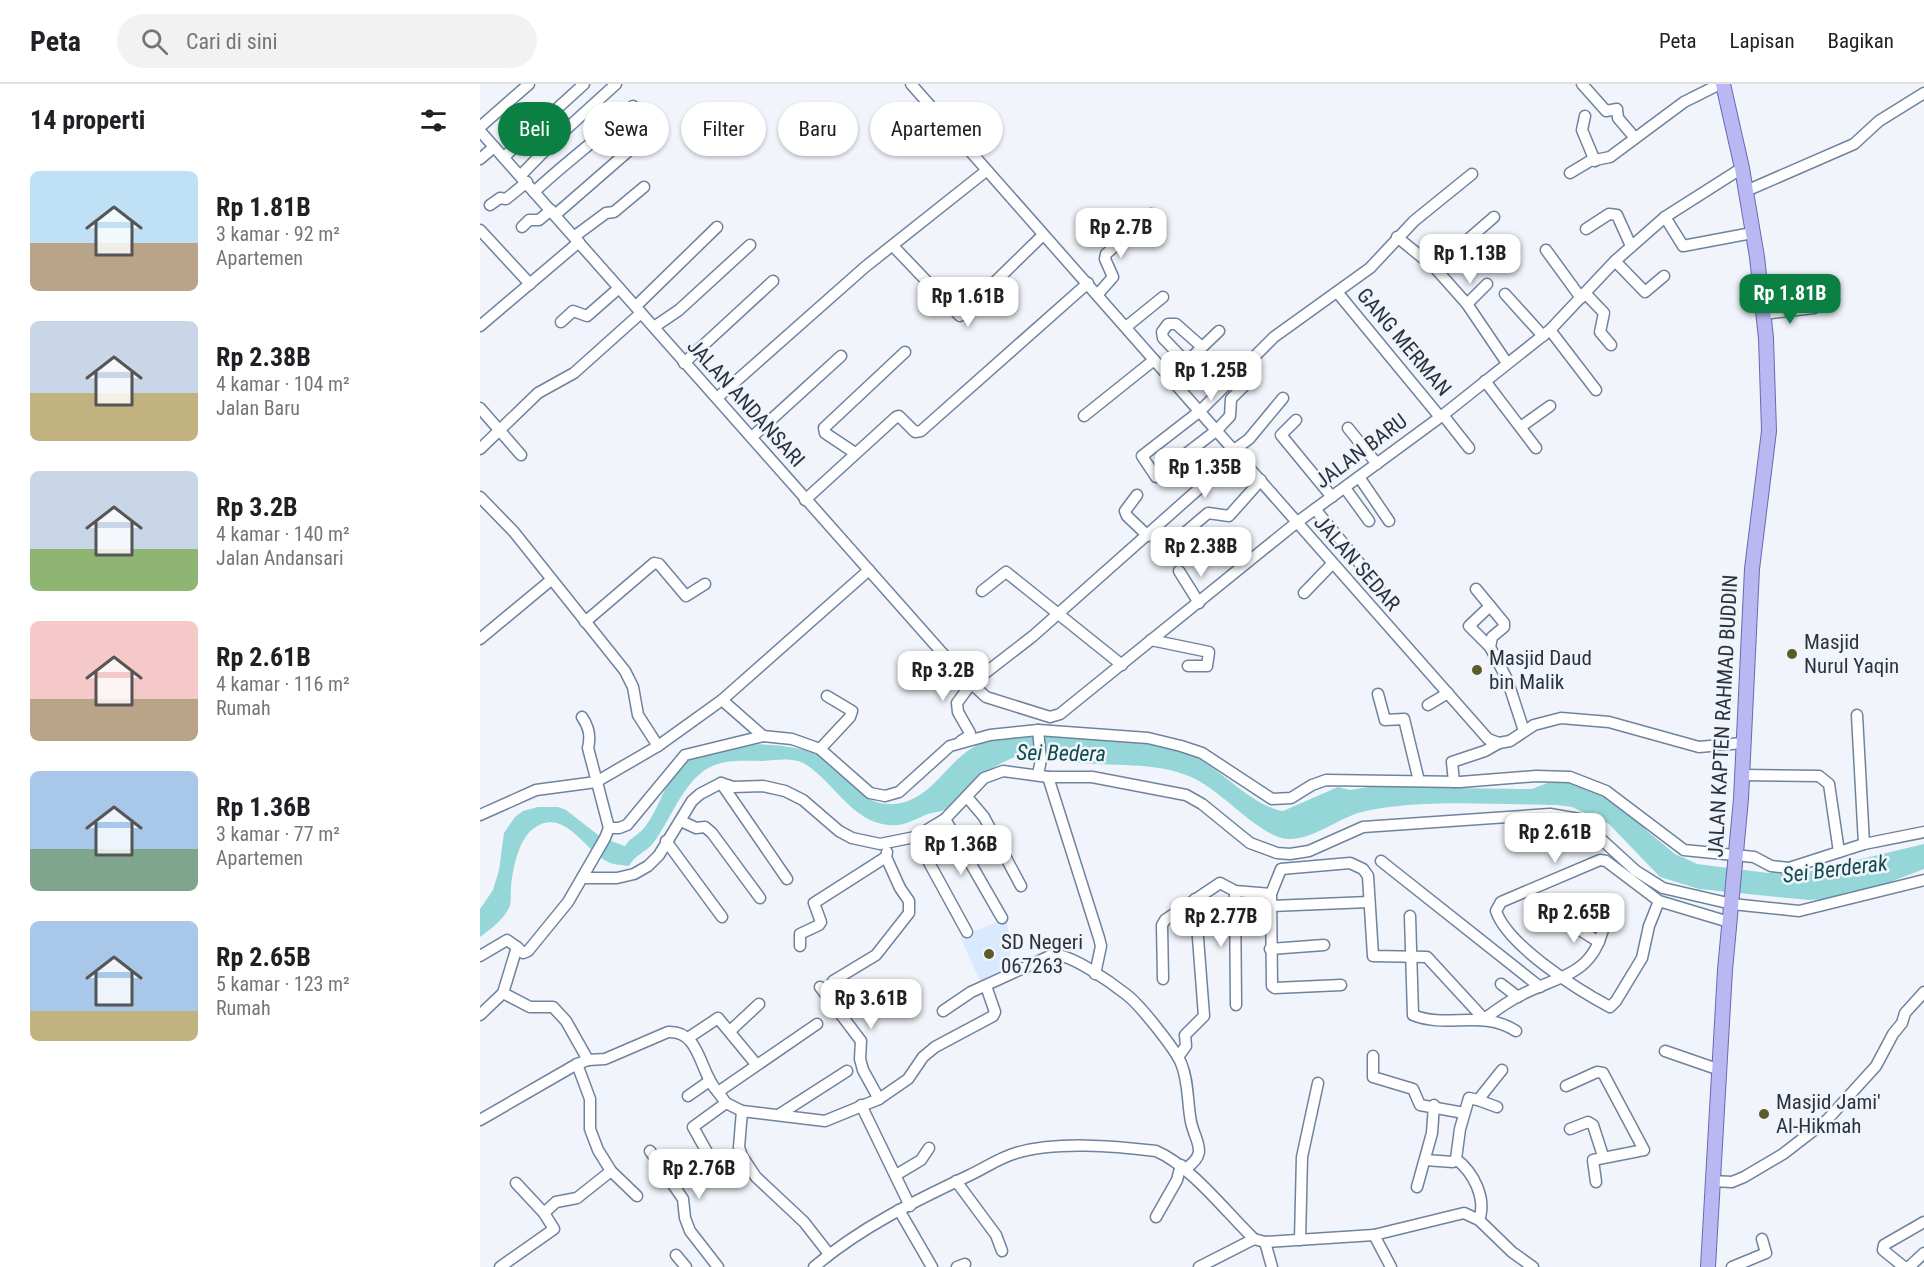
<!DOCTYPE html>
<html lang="id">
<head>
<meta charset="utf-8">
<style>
  body { margin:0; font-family:"Roboto Condensed",sans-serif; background:#f2f2f2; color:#202124; height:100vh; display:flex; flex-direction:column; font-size:22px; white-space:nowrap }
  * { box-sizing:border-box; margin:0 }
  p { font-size:20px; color:#757577 }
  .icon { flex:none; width:33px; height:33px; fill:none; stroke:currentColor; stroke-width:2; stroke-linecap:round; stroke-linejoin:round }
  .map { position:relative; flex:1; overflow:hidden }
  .panel { display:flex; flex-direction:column; background:#fff; width:480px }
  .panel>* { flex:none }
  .top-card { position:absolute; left:18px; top:18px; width:570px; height:54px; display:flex; gap:12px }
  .price { position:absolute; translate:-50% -51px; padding:0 14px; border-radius:12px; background:#fff; color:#222; font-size:20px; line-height:39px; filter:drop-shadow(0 2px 3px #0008) }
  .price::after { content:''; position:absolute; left:50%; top:36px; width:18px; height:14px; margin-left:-9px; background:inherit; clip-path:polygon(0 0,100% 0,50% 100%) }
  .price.selected { background:#0b8043; color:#fff }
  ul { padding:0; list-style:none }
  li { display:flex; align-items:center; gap:18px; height:150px; padding:0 30px }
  li span { display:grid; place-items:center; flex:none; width:168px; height:120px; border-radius:9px; color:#555 }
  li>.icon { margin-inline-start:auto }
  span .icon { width:72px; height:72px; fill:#fffc; stroke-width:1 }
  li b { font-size:26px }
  h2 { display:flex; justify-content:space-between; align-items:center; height:72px; padding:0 30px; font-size:26px }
  .pill { padding:0 21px; border-radius:27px; background:#fff; box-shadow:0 2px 4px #0004; font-size:21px; line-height:54px }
  .pill.selected { background:#0b8043; color:#fff }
  header { display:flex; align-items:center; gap:36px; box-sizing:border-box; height:84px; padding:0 30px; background:#fff; border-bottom:2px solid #e0e0e0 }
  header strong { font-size:28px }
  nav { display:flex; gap:33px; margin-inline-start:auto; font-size:21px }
  .search { width:420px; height:54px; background:#f2f2f2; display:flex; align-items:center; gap:15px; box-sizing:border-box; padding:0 21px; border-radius:33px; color:#757577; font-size:22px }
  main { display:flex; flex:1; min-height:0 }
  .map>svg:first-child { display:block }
  .built { fill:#d9eaff }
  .water { fill:#95d7d8 }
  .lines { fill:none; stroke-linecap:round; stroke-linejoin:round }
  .minor-casing { stroke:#6e839d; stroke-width:13 }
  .major-casing { stroke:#696aae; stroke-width:16 }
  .minor { stroke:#fff; stroke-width:10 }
  .major { stroke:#b9b8f3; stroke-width:14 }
  .poi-dot { fill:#5c5c29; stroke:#f1f5fb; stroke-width:2 }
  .labels { text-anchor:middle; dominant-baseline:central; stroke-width:5; stroke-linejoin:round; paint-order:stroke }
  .street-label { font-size:21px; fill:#2a333e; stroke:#f1f5fb }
  .poi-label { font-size:21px; fill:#2a333e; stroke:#f1f5fb; text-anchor:start }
  .water-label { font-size:22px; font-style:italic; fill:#114c4d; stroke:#f1f5fb }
</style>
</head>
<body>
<header>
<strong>Peta</strong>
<div class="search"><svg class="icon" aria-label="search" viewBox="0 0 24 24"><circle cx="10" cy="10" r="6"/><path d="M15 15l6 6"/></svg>Cari di sini</div>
<nav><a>Peta</a><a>Lapisan</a><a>Bagikan</a></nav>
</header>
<main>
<section class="panel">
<h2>14 properti<svg class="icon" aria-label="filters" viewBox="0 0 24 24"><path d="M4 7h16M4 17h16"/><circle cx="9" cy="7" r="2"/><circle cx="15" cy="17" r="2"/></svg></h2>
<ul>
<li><span style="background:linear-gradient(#bfe0f5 60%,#b9a48a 0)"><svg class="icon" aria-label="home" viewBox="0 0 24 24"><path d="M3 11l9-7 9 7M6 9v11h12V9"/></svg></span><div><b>Rp 1.81B</b><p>3 kamar · 92 m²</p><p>Apartemen</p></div></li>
<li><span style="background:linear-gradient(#c9d6e8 60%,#c2b280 0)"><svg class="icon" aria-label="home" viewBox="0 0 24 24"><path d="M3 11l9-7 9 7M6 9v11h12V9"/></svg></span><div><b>Rp 2.38B</b><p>4 kamar · 104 m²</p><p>Jalan Baru</p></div></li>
<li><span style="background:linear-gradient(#c9d6e8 65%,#8fb573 0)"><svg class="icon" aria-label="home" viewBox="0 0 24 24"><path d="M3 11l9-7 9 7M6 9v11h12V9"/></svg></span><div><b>Rp 3.2B</b><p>4 kamar · 140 m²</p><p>Jalan Andansari</p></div></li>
<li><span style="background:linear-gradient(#f6c9c9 65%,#b9a48a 0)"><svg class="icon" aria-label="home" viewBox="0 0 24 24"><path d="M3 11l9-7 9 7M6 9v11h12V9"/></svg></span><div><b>Rp 2.61B</b><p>4 kamar · 116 m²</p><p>Rumah</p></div></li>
<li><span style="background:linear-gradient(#a9c7e8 65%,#7fa58c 0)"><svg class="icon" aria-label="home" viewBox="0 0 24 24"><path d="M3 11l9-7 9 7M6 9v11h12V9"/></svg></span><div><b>Rp 1.36B</b><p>3 kamar · 77 m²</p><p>Apartemen</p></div></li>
<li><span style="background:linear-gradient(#a9c7e8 75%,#c2b280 0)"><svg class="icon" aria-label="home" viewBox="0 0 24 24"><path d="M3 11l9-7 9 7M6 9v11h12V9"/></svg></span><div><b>Rp 2.65B</b><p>5 kamar · 123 m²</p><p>Rumah</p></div></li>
</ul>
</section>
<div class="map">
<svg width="1444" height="1183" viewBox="0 0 1444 1183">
  <rect width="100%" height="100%" fill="#f1f5fb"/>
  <path class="built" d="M527,834L532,887L502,901L480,853Z"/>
  <path class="water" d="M573,652C615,655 676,653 714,672C742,686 772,722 803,727L858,703L870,706L901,701L958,699L970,704L1052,705L1072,697L1092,699L1136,714L1167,747L1195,770L1209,776L1217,780L1288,789L1331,787L1444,760V785L1392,805L1368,808L1347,815L1328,816L1219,805L1180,793L1129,740L1092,723L1077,721C1019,721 938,714 882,728C858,734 833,756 808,755C779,753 742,706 711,693C675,677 630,683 591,678C582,677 575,670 566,669C542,666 511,682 494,698C485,706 478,717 468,724C462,728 455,728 448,730C435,735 424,743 408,741C371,737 354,698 325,680C313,673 296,676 283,677C269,677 254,676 241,679C206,687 193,733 174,758C166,769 155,770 149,782C142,781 132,781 126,777C104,765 83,722 53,745C38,756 32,788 31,805C30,812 32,817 29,824C23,836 11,845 0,853V825L13,806L19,786L24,749L35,733L43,727L58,723H78L86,726L122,754L145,762C150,754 158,751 164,744C182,722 186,688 212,673C243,656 319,655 348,677C369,694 382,722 413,720C451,718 466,677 497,661C519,650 549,655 573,652Z"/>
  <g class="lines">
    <g class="minor-casing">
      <g id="minor">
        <path d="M431,0L1008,655L1019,659L1030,657L1054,641L1081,634L1129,638L1219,663L1262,659"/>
        <path d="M1102,0L1126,27L1137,25L1138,34L1155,54"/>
        <path d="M1105,32L1102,46L1115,77"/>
        <path d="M0,43L49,0"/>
        <path d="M0,47L480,589L506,613L570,633L580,630L816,439L963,331L1070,246L1135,177L1185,133L1262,84"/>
        <path d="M24,73L104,0"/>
        <path d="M0,75L14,63"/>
        <path d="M1090,89L1110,77L1130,73L1204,18L1240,0"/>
        <path d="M41,91L82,49L136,0"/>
        <path d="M1266,107L1374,60L1399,37L1444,9"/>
        <path d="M54,108C87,77 121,53 153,22"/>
        <path d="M10,121L20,114L26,115L47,98"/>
        <path d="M75,131L175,44"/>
        <path d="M1185,133L1203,162L1272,149"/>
        <path d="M42,143L49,136H59L71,126"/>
        <path d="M1106,145L1129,130L1137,131L1151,162"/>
        <path d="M0,146L50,200"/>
        <path d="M95,152L126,129L134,128L164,103"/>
        <path d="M917,153L955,184L987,220L1027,279"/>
        <path d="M413,162L480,232L563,151"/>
        <path d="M1066,166L1101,214"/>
        <path d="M1135,177L1165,208L1184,192"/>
        <path d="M955,184L1014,133"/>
        <path d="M857,208L960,333"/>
        <path d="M1105,209L1124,229L1120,248L1131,261"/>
        <path d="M618,210L633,193L625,175L626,170L671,130"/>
        <path d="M1025,210L1063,252"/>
        <path d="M987,220L1007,200"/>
        <path d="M156,222L237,143"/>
        <path d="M1283,230L1334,224"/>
        <path d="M81,238L93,227L107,232L139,204"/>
        <path d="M0,242L99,158"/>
        <path d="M174,243L199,226L270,161"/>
        <path d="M646,243L683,213"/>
        <path d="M1070,246L1116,306"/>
        <path d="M706,278L683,254L682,248L688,240H696L722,263"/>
        <path d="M204,279L293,197"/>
        <path d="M690,294L739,247"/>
        <path d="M1005,297L1056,364"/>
        <path d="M765,301L751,315L750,332L737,346L676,393L662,372L720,327L794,253L890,184L934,137L992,90"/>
        <path d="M237,314L385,183L506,87"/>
        <path d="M0,324L41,371"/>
        <path d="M963,331L989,364"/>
        <path d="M604,332L674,276"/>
        <path d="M816,336L801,351L852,413"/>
        <path d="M1042,342L1070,322"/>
        <path d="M868,344L897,380"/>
        <path d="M272,353L361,272"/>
        <path d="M0,365L58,309L94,289L161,229"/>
        <path d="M754,366L769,355L803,314"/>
        <path d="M375,369L345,349L344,344L425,268"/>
        <path d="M879,393L909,437"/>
        <path d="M865,404L889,437"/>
        <path d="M657,411L645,427L647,432L668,452"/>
        <path d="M0,413L34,448L145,587L153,603L158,631L178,662L116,698L56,706L0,731"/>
        <path d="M325,416L416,333L419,332L435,348L441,347L608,199"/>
        <path d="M835,425L899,503"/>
        <path d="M688,463L728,429L749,432L781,396"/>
        <path d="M699,487L719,519"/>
        <path d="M996,505L1024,539V543L1012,553L1010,563L1027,595L1044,647"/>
        <path d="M502,507L526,488L642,581"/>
        <path d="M824,509L851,481"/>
        <path d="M105,538L174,479L179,480L206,512L225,500"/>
        <path d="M0,555L71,496"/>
        <path d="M671,556L729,568L727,582H708"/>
        <path d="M1010,563L989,542L1010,522"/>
        <path d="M898,610L905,636L924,635L939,697"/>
        <path d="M242,616L283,652"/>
        <path d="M948,621L968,609"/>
        <path d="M1377,631L1384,760"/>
        <path d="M481,657L489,652L490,649L478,628L477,619L491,600L553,552L758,370"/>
        <path d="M178,662L242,616L389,486"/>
        <path d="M340,665L370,633L372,627L347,612"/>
        <path d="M558,690L561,676L558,646"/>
        <path d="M1262,691L1339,692L1349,700L1359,768"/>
        <path d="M568,693L619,854L621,862L615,890"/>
        <path d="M974,698L972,678L1005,667L1019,659"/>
        <path d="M241,699L307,795"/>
        <path d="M487,713L504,733L541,802"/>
        <path d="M465,735L522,834"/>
        <path d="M201,737L216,744L225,743L232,749L280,814"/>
        <path d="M129,744H139L147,741L205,671L283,652L312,655L340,665L390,709L405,712L419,708L470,662L510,651L558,646L668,654L701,662L722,669L792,715L811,714L832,701L846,696L980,698L1056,692L1090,693L1126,707L1204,766L1274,773L1291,782L1309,784L1384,760L1444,748"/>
        <path d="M435,753L487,848"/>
        <path d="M186,757L242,833"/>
        <path d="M901,777L1060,903"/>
        <path d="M103,794H137L154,790L168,782L179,771L212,717L220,710L241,699L253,703L283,702L305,707L323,716L359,747L372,754L400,760L435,753L465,735L504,694L523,687L568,693H612L706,711L722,720L770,759L797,769L810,770L829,767L883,743L1070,730L1099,735L1156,787L1183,804L1252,820L1319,827L1444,796"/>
        <path d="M755,807L756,921"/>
        <path d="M1179,817L1169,842L1162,874L1136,917L1130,923C1098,906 1028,862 1016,827L1021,818L1120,776L1126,777L1179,817L1249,838"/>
        <path d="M791,822L889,818"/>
        <path d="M930,832L933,931C967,945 1002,925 1036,947"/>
        <path d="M1085,837L1119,858"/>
        <path d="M320,862V850L339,841L341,838L334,819L406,773L407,768"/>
        <path d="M790,865L844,861"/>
        <path d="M0,872L27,856L37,863"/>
        <path d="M683,895L682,841L685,836L740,799L755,807L791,810"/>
        <path d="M353,897L396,871L429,829V817L420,804L406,773"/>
        <path d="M1021,900L1038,913"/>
        <path d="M861,901L795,904L792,902L791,810L801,785L870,779L883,785L888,792L893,872L947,873L1004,935"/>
        <path d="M340,903L381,957L380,975L383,986L399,1015"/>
        <path d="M23,909L50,923H73L86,937L108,976"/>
        <path d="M463,927L491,908L572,871C589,868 633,900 647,911C660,921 695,965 701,979C709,998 707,1018 711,1038C716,1060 729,1069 705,1085"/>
        <path d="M0,931L23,909L37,863L43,869L48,867L88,818L125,754L129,744L108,664C111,652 109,643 102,633"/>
        <path d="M1004,935C1015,927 1027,918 1039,912C1084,889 1116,892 1126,832"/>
        <path d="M337,940L238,1008L246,1019L262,1027L345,1037L399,1015L428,995L443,973L455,963L513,932L515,928L506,902"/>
        <path d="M250,947L279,920"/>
        <path d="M208,954L238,934L276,980"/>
        <path d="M1185,967L1240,986"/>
        <path d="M893,972V993L933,1005L940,1021L984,1029"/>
        <path d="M698,973L706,962L705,951L724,932L715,815"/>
        <path d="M97,980L110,1015V1045L118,1066L131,1087L157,1112"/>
        <path d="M1086,1002L1117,988L1123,989L1164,1066L1113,1076L1116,1098"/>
        <path d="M208,1012L228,998"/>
        <path d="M998,1016L1017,1023"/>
        <path d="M381,1021L430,1122"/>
        <path d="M262,1027L259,1063L262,1072L276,1093L324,1138L349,1170"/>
        <path d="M300,1030L367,987"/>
        <path d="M0,1036L97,980L108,976L125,975L188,948C221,946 219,989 238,1008"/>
        <path d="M1090,1045L1108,1038L1113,1041L1123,1072"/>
        <path d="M170,1067L203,1115L205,1134L210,1147L238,1183"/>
        <path d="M945,1076L973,1078L976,1075"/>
        <path d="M237,1087L263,1075"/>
        <path d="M416,1091L441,1076L449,1064"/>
        <path d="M242,1095L213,1043L246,1019"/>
        <path d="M476,1097L516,1151L522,1167"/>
        <path d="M1232,1097L1252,1098L1264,1093L1303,1070L1347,1036L1396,982L1413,950L1422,939L1425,929L1444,908"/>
        <path d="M937,1103L952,1049L954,1021"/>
        <path d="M419,1126L452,1183"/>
        <path d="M64,1129L76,1118L97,1114L131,1087"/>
        <path d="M676,1133L697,1096L701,1081"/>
        <path d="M999,1136C1007,1114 993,1088 976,1075L980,1045L989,1014L998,1016L1022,986"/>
        <path d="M894,1151L911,1183"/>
        <path d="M820,1156L822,1073L838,999"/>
        <path d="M785,1158L792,1183"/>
        <path d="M196,1171L206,1183"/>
        <path d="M20,1183L74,1145L64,1129L36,1099"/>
        <path d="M334,1183C381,1143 435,1117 490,1091C505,1084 519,1074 536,1069C577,1057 634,1062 676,1067C711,1082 746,1128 774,1155L785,1158L894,1151L984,1129L999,1136L1032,1168L1053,1183"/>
        <path d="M477,1183L485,1180"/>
        <path d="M719,1183L774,1155"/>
        <path d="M1252,1183L1286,1169L1282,1155"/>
        <path d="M1424,1183L1403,1166L1404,1161L1444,1138"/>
        <path d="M1429,1183L1444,1169"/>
      </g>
    </g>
    <g class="major-casing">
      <path id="major" d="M1228,1183L1245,886L1261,715L1272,485L1289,347L1286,254L1277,173L1262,84L1243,0"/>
    </g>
    <use href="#minor" class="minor"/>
    <use href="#major" class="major"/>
  </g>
  <g class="poi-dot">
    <circle cx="1312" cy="570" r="6"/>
    <circle cx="997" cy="586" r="6"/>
    <circle cx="509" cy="870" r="6"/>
    <circle cx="1284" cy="1030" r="6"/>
  </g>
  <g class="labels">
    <g class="street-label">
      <text transform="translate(924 258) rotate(50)">GANG MERMAN</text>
      <text transform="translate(266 319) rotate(48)">JALAN ANDANSARI</text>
      <text transform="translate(881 367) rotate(-37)">JALAN BARU</text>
      <text transform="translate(877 479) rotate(49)">JALAN SEDAR</text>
      <text transform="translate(1243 632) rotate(-87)">JALAN KAPTEN RAHMAD BUDDIN</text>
    </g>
    <g class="poi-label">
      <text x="1324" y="558">Masjid<tspan x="1324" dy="24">Nurul Yaqin</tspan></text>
      <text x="1009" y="574">Masjid Daud<tspan x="1009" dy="24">bin Malik</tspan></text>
      <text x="521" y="858">SD Negeri<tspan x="521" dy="24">067263</tspan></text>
      <text x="1296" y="1018">Masjid Jami'<tspan x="1296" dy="24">Al-Hikmah</tspan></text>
    </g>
    <g class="water-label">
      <text transform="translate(581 669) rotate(1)">Sei Bedera</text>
      <text transform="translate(1355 785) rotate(-7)">Sei Berderak</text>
    </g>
  </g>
</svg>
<b class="price" style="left:641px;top:175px">Rp 2.7B</b>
<b class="price" style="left:990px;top:201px">Rp 1.13B</b>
<b class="price selected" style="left:1310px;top:241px">Rp 1.81B</b>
<b class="price" style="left:488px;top:244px">Rp 1.61B</b>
<b class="price" style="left:731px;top:318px">Rp 1.25B</b>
<b class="price" style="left:725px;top:415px">Rp 1.35B</b>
<b class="price" style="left:721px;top:494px">Rp 2.38B</b>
<b class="price" style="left:463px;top:618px">Rp 3.2B</b>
<b class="price" style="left:1075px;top:780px">Rp 2.61B</b>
<b class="price" style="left:481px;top:792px">Rp 1.36B</b>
<b class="price" style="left:1094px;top:860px">Rp 2.65B</b>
<b class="price" style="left:741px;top:864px">Rp 2.77B</b>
<b class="price" style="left:391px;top:946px">Rp 3.61B</b>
<b class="price" style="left:219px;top:1116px">Rp 2.76B</b>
<div class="top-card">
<a class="pill selected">Beli</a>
<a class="pill">Sewa</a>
<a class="pill">Filter</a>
<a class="pill">Baru</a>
<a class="pill">Apartemen</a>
</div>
</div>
</main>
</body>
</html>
